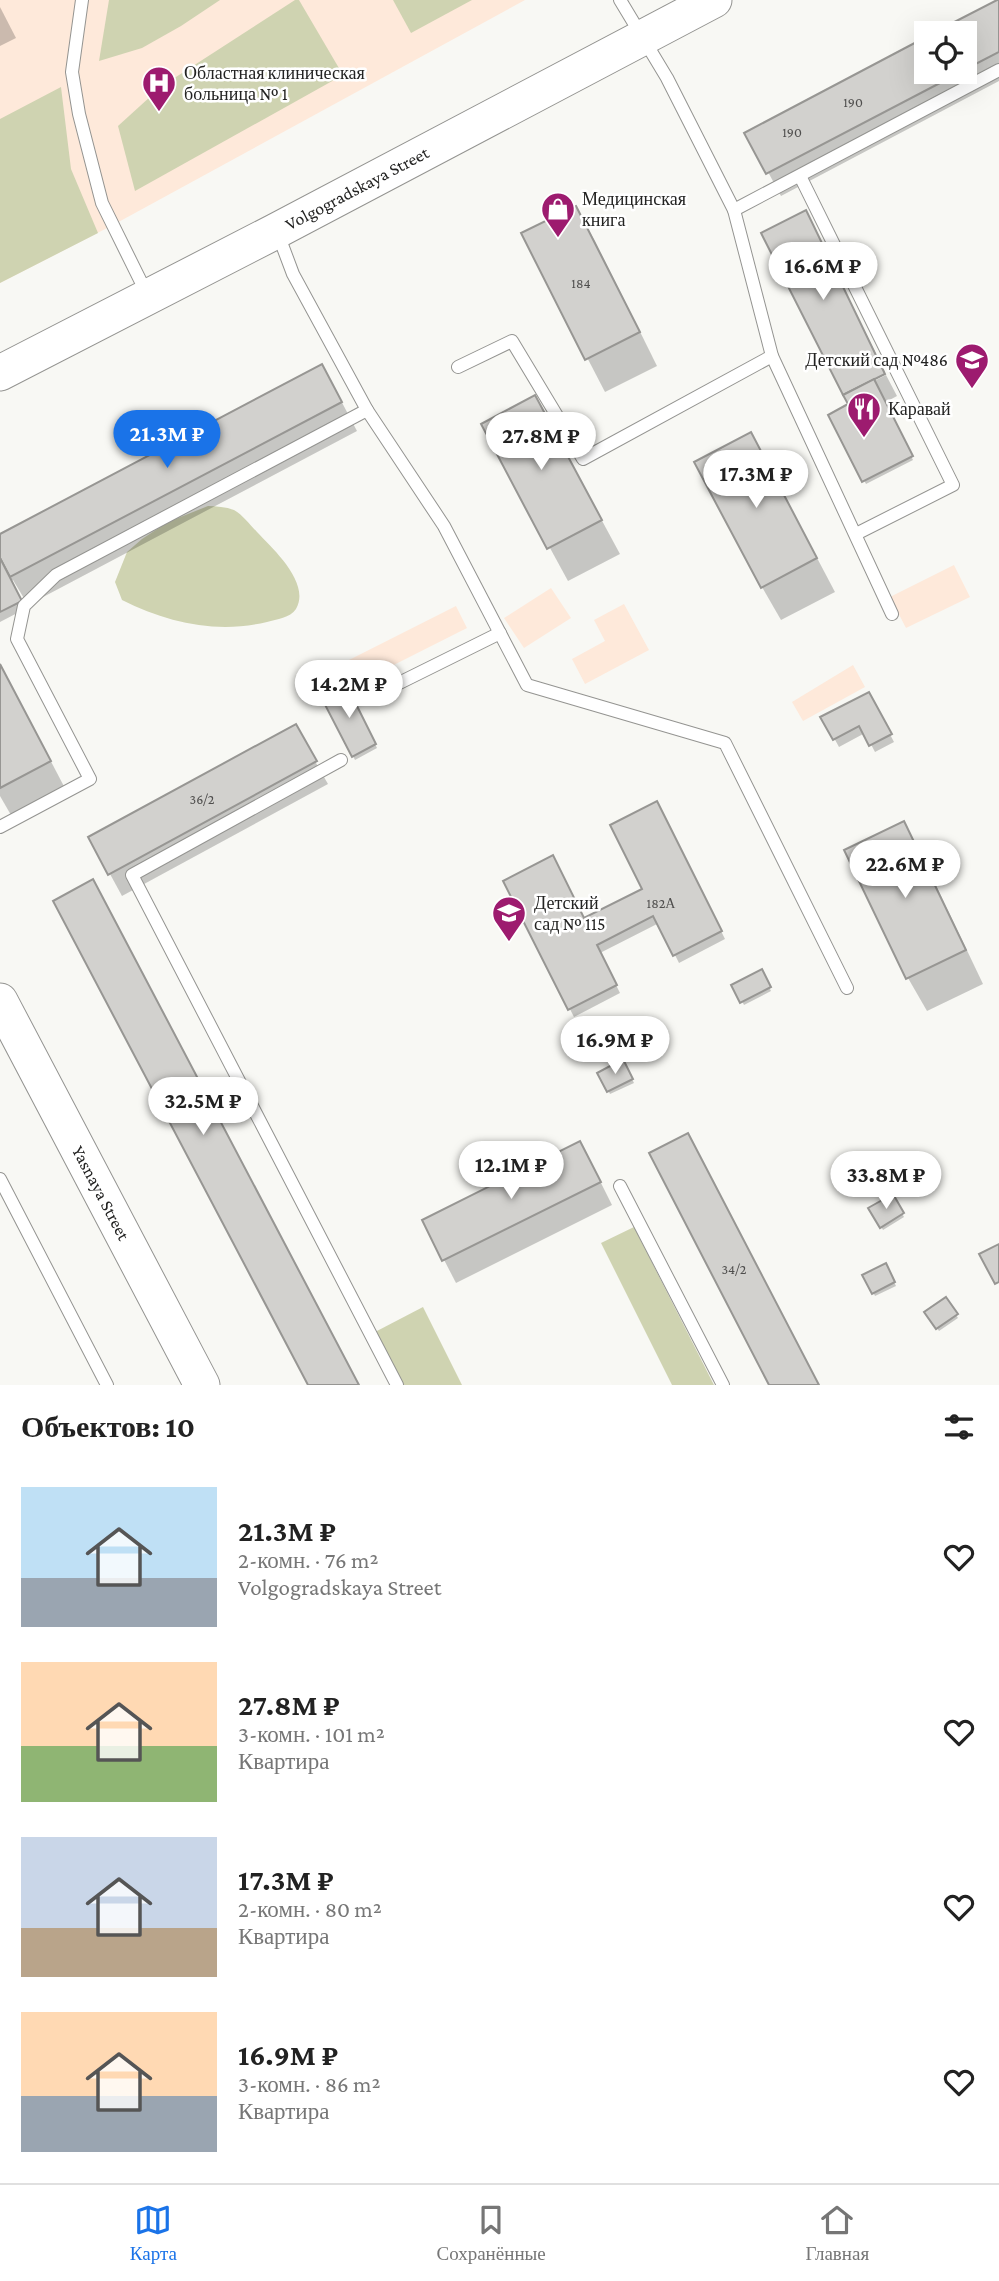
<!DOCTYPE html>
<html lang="ru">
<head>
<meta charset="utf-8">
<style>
  body { margin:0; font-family:"Crimson Pro",serif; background:#f6f6f6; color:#222; height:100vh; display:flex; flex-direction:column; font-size:26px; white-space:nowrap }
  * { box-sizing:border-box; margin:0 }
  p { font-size:23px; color:#767676 }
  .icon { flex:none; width:38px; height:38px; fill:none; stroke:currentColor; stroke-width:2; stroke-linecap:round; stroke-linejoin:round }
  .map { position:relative; height:1385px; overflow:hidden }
  .details { display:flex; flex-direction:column; background:#fff; flex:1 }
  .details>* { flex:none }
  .buttons { position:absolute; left:914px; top:21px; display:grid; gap:14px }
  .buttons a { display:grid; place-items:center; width:63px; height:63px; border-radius:0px; background:#fff; box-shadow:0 7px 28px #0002; font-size:35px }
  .price { position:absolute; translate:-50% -60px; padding:0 16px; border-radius:24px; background:#fff; color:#222; font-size:23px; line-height:46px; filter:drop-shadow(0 2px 4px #0008) }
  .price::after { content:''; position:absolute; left:50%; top:42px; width:21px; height:16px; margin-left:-10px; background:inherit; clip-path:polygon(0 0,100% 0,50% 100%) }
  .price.current { background:#1a73e8; color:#fff }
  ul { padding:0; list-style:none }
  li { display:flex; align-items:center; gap:21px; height:175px; padding:0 21px }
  li span { display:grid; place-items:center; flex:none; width:196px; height:140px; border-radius:0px; color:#555 }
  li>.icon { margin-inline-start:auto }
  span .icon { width:84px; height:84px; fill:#fffc; stroke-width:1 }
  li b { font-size:30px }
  h2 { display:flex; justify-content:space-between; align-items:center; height:84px; padding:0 21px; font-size:30px }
  .dock { display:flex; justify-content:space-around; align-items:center; height:98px; border-top:2px solid #e0e0e0; background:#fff; font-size:19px; color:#767676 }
  .dock a { display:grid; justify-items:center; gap:4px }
  .dock .current { color:#1a73e8 }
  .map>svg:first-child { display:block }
  .industrial { fill:#fee9da }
  .green { fill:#cfd3b1 }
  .shadow { fill:#0003 }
  .building { fill:#d2d1ce; stroke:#979693; stroke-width:2 }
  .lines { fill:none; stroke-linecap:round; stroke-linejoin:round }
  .lane-casing { stroke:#949491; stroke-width:14 }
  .secondary-casing { stroke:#949491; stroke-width:37 }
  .lane { stroke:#fff; stroke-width:12 }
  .secondary { stroke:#fff; stroke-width:35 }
  .labels { text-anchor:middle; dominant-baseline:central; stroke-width:5; stroke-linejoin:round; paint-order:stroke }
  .number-label { font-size:14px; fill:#4f4e4d }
  .poi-label { font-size:18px; fill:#232322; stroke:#fff; text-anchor:start }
  .street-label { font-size:18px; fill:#232322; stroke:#fff }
</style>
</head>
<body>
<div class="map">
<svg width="999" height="1385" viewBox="0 0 999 1385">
  <rect width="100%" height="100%" fill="#f8f8f4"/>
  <g class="industrial">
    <path d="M0,0H525L113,225L0,283Z"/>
    <path d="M954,565L970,597L906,628L890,597Z"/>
    <path d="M551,588L571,618L524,648L504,618Z"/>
    <path d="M624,604L649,650L585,684L572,659L605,641L594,620Z"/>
    <path d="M456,606L467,628L356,684L345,662Z"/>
    <path d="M853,665L865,687L803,721L792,702Z"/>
  </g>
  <g class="green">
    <path d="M109,0H220L181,26L142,48L99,61Z"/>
    <path d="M295,0H299L343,75L135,191L118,126L162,86Z"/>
    <path d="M393,0H472L411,33Z"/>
    <path d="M61,87L71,169L98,233L0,283V119Z"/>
    <path d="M208,506C216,506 226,507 234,510C243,515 250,525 257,532C273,549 311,583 296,609C290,618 277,619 267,622C217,634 168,623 122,600L115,582L127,552L142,539L168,522Z"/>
    <path d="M634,1227L714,1385H672L601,1243Z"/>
    <path d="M423,1307L462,1385H403L375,1332Z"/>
  </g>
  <g class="shadow">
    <path d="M999,1V81L781,196L747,133L926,72H964V33H937Z"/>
    <path d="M0,7L16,38L0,46Z"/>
    <path d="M576,208L595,241L657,366L605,392L523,234Z"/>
    <path d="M806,212L885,372L872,378V382L886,375L897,396L884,403L913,460L866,484L831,415L850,404Z"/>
    <path d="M338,395L357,431L28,605L13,580L11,581L25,609L0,622V536Z"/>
    <path d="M483,425L553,430L620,554L568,581Z"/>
    <path d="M769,467L835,592L781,620L762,587Z"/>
    <path d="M0,664L68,794L15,822L0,796Z"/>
    <path d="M345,686L377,748L355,760L323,697Z"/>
    <path d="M869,694L894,742L875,752L865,733L839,747L823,718Z"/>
    <path d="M308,749L328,784L122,896L110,874Z"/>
    <path d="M661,811L725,939L679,963L659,923L600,953L620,993L574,1017L505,881L584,920L644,890Z"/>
    <path d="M903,824L922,856L983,984L927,1011L908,978Z"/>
    <path d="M761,972L771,991L744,1005L734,986Z"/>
    <path d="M623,1062L634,1083L610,1094L600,1074Z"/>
    <path d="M592,1165L612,1205L456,1283L424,1221Z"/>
    <path d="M892,1196L904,1217L883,1230L871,1209Z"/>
    <path d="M885,1265L896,1286L875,1296L865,1276Z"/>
    <path d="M946,1300L958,1318L939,1331L927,1313Z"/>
  </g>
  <g class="building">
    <path d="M997,0H999V52L964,70V33H933Z"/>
    <path d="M926,37V72H961L766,174L744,133Z"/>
    <path d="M576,206L640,332L585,360L521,233Z"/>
    <path d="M806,210L885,374L843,395L761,233Z"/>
    <path d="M322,364L342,402L10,577L0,558V534Z"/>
    <path d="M874,379L913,456L862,482L828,415L848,404L843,395Z"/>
    <path d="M535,395L602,520L547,549L481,424Z"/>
    <path d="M751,432L817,558L761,588L694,462Z"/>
    <path d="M0,558L22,601L0,612Z"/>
    <path d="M0,664L51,761L0,788Z"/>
    <path d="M346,684L376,744L352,757L321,697Z"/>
    <path d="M869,692L892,734L869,746L859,726L833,740L820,717Z"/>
    <path d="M296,724L317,761L108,875L88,837Z"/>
    <path d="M657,801L722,931L673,956L653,916L597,945L617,985L568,1010L503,881L553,855L584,918L642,889L610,825Z"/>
    <path d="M904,821L966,950L906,979L844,850Z"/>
    <path d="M93,879L359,1385H308L53,901Z"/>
    <path d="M762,969L771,987L740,1003L731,985Z"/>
    <path d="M623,1059L633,1079L607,1092L597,1073Z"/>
    <path d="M688,1133L819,1385H769L649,1153Z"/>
    <path d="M580,1141L601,1182L442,1261L422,1220Z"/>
    <path d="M893,1194L904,1213L880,1228L868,1208Z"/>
    <path d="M999,1244V1282L995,1284L979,1254Z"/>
    <path d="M886,1263L895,1282L872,1294L862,1275Z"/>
    <path d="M946,1297L958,1314L936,1329L924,1312Z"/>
  </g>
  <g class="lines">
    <g class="lane-casing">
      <g id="lane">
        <path d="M82,0L72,72L79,114L102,203L147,294"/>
        <path d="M620,0L667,78L734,210L772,356L892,614"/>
        <path d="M800,176L953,485L856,534"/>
        <path d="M734,210L999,70"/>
        <path d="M278,234L293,274L367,410L444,526L527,685L725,743L847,988"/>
        <path d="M458,367L512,341L583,459L772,356"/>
        <path d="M375,695L500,633"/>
        <path d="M341,760L132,875L397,1385"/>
        <path d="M0,827L90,779L17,639L24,606L56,575L367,410"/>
        <path d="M0,1179L107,1385"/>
        <path d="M620,1186L723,1385"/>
      </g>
    </g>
    <g class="secondary-casing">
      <g id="secondary">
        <path id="s1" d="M0,373L276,231L714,0"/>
        <path id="s2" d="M0,1001L202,1385"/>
      </g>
    </g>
    <use href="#lane" class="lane"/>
    <use href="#secondary" class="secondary"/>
  </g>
  <defs>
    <g id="hospital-pin" transform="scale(1.75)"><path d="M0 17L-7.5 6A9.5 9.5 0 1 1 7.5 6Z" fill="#9d1b6f" stroke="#fff"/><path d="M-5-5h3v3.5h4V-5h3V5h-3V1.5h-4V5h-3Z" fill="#fff"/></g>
    <g id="shop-pin" transform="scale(1.75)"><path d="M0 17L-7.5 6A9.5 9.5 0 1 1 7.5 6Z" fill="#9d1b6f" stroke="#fff"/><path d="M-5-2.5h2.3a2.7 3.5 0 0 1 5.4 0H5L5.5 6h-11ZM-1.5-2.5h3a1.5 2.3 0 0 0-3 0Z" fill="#fff"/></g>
    <g id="school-pin" transform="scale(1.75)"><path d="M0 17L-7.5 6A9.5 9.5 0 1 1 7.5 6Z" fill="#9d1b6f" stroke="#fff"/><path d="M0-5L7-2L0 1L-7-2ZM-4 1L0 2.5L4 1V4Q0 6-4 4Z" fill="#fff"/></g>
    <g id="restaurant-pin" transform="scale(1.75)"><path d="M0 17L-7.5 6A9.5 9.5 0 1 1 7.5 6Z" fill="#9d1b6f" stroke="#fff"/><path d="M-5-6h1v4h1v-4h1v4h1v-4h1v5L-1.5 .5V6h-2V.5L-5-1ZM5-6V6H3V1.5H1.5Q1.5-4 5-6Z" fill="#fff"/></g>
  </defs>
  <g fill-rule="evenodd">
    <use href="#hospital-pin" x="159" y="83"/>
    <use href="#shop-pin" x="558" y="209"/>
    <use href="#school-pin" x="972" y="360"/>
    <use href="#restaurant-pin" x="864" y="409"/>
    <use href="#school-pin" x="509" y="913"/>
  </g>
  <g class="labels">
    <g class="number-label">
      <text x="853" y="102">190</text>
      <text x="792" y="132">190</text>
      <text x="581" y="283">184</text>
      <text x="202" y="799">36/2</text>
      <text x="661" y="903">182А</text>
      <text x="734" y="1269">34/2</text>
    </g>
    <g class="poi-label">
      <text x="184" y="73">Областная клиническая<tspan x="184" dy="21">больница № 1</tspan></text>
      <text x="582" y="199">Медицинская<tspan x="582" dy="21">книга</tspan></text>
      <text x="948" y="360" text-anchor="end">Детский сад №486</text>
      <text x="888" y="409">Каравай</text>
      <text x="534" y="903">Детский<tspan x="534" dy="21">сад № 115</tspan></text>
    </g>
    <g class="street-label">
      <text stroke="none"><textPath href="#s1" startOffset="402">Volgogradskaya Street</textPath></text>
      <text stroke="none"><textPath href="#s2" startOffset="217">Yasnaya Street</textPath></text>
    </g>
  </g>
</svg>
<div class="buttons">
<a><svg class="icon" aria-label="locate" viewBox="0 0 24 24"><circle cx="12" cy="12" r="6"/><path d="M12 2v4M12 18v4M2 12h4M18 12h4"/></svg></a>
</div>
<b class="price" style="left:823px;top:302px">16.6M ₽</b>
<b class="price current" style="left:167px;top:470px">21.3M ₽</b>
<b class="price" style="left:541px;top:472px">27.8M ₽</b>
<b class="price" style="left:756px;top:510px">17.3M ₽</b>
<b class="price" style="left:349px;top:720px">14.2M ₽</b>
<b class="price" style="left:905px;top:900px">22.6M ₽</b>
<b class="price" style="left:615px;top:1076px">16.9M ₽</b>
<b class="price" style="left:203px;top:1137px">32.5M ₽</b>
<b class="price" style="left:511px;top:1201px">12.1M ₽</b>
<b class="price" style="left:886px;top:1211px">33.8M ₽</b>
</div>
<section class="details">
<h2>Объектов: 10<svg class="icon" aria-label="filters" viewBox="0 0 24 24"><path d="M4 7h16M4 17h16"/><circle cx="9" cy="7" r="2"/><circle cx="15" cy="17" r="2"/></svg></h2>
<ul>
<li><span style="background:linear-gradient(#bfe0f5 65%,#9aa5b1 0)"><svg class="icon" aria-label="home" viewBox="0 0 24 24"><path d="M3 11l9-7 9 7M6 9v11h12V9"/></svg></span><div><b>21.3M ₽</b><p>2-комн. · 76 m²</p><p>Volgogradskaya Street</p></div><svg class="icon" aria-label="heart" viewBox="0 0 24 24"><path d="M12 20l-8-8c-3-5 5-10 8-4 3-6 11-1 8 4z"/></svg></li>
<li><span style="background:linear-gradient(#ffd9b3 60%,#8fb573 0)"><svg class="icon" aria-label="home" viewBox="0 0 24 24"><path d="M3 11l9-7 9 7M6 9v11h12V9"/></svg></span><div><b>27.8M ₽</b><p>3-комн. · 101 m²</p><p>Квартира</p></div><svg class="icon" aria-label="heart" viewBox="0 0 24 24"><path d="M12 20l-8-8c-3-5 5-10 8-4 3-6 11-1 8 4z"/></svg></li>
<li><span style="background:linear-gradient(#c9d6e8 65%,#b9a48a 0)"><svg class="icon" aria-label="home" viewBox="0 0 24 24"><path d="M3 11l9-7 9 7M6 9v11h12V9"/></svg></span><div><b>17.3M ₽</b><p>2-комн. · 80 m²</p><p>Квартира</p></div><svg class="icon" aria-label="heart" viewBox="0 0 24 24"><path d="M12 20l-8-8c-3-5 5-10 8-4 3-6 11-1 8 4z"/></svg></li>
<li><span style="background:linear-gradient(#ffd9b3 60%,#9aa5b1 0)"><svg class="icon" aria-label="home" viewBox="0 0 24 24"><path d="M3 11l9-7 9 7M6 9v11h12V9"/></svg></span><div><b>16.9M ₽</b><p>3-комн. · 86 m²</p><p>Квартира</p></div><svg class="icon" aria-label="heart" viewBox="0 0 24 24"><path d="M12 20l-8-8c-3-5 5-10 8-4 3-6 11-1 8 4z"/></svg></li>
</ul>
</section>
<nav class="dock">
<a class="current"><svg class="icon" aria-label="map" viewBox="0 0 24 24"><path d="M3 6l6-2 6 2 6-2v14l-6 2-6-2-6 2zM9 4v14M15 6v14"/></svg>Карта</a>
<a><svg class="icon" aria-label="saved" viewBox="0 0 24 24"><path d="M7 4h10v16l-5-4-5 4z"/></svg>Сохранённые</a>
<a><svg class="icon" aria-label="home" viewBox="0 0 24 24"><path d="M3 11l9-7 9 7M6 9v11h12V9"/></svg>Главная</a>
</nav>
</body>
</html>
